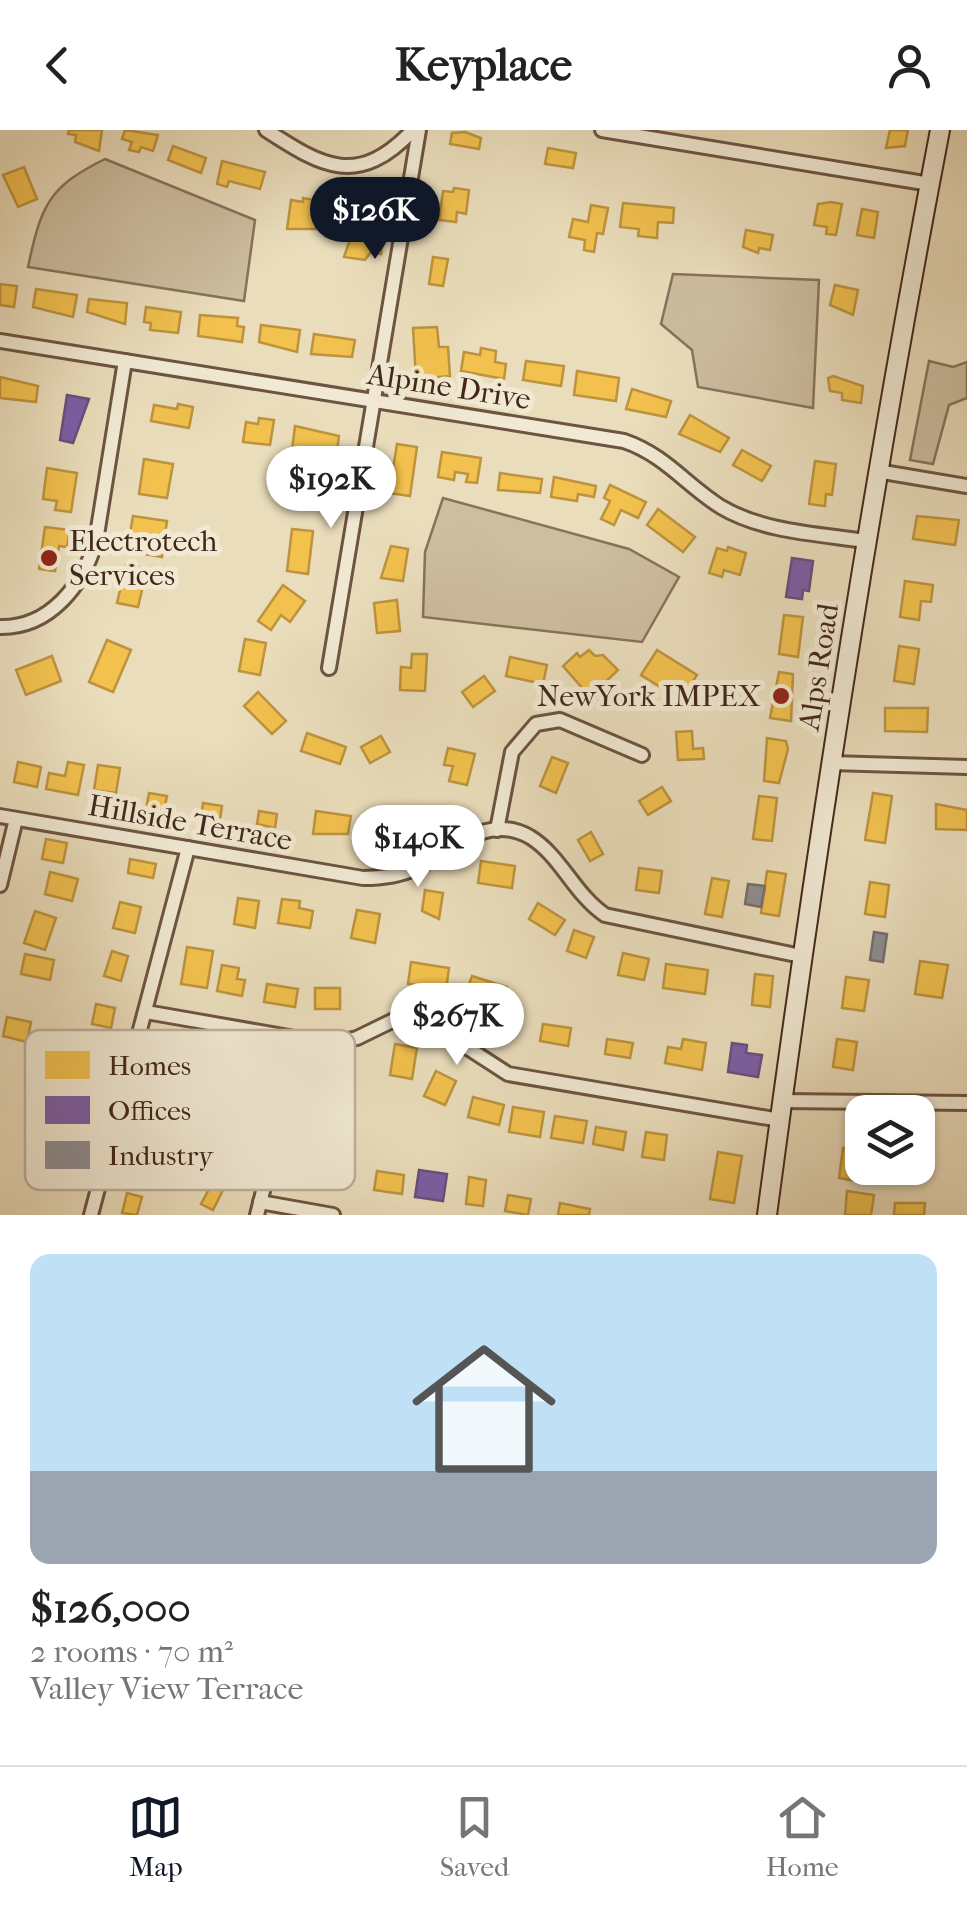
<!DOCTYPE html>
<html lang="en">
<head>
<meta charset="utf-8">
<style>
  body { margin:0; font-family:"IM FELL French Canon",serif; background:#f2f2f2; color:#222; height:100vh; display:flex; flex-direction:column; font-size:38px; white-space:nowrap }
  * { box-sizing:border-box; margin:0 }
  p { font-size:32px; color:#767676 }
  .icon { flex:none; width:55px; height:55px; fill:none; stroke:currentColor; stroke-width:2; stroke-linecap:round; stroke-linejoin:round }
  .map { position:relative; height:1085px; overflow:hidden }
  .details { display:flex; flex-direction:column; background:#fff; flex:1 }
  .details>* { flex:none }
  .tools { position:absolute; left:845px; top:965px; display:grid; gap:20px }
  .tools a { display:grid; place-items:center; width:90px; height:90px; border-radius:20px; background:#fff; box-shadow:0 2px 8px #0004; font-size:50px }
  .price { position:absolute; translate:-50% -85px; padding:0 22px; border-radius:35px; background:#fff; color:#222; font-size:32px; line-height:65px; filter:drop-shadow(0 2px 5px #0008) }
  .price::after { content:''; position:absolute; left:50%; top:60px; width:30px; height:22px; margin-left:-15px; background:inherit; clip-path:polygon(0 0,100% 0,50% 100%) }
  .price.active { background:#111827; color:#fff }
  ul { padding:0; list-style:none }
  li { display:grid; align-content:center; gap:20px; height:530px; padding:0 30px }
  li+li { border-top:2px solid #e0e0e0 }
  li span { display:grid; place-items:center; height:310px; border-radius:20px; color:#555 }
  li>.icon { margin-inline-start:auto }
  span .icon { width:180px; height:180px; fill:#fffc; stroke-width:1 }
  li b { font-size:42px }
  header { display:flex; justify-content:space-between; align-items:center; height:130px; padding:0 30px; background:#fff; font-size:45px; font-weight:700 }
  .tabs { display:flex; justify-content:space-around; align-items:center; height:140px; border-top:2px solid #e0e0e0; background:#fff; font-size:28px; color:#767676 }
  .tabs a { display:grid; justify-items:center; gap:5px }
  .tabs .active { color:#111827 }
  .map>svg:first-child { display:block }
  .green { fill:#cdbea0; stroke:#88725d; stroke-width:2.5 }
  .homes { fill:#f2c14e; stroke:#bd933e; stroke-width:2.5 }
  .offices { fill:#7b5ea7; stroke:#6a4e7d; stroke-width:2.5 }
  .industry { fill:#8d8d92; stroke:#766e6e; stroke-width:2.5 }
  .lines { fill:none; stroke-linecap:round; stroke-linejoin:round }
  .minor-casing { stroke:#6c5442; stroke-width:18 }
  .secondary-casing { stroke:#42271a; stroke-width:22 }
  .minor { stroke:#f1e9d3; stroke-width:12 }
  .secondary { stroke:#f1e9d3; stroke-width:18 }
  .poi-dot { fill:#8f2418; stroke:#f1e9d3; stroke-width:4 }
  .labels { text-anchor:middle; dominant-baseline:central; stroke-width:10; stroke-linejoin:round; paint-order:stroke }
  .street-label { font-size:30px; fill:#42271a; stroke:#f1e9d3 }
  .poi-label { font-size:30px; fill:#42271a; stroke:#f1e9d3; text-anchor:start }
  .key { fill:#f1e9d3; stroke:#bcaf9c; stroke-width:2.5 }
  .key-label { font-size:28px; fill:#42271a }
</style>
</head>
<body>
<header><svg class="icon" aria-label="back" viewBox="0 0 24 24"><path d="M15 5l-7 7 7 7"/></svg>Keyplace<svg class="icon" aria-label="person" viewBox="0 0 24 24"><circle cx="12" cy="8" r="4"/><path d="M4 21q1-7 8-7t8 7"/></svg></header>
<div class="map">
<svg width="967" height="1085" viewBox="0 0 967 1085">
  <rect width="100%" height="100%" fill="#eaddbb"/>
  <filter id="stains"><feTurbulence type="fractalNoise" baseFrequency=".002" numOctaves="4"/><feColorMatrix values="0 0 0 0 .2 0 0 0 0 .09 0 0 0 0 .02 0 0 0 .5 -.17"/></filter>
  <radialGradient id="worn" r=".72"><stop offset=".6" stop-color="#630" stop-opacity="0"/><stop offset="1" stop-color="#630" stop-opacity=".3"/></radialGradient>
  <g class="green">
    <path d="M105,29L255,90L244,171L28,137C41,76 48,57 105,29Z"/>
    <path d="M673,144L819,150L813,278L698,257L692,220L661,194Z"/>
    <path d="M929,231L953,237L967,232V268L949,275L933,334L910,330Z"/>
    <path d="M443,368L629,419L679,447L642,512L423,487L425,422Z"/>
  </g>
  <g class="homes">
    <path d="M69,0H102L99,21L75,12L76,5L68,4Z"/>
    <path d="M125,0L158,5L153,21L141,17L139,22L129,20L132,12L122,9Z"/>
    <path d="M890,0H908L905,16L886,18Z"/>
    <path d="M465,2L481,8L479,19L450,14L452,3Z"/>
    <path d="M173,16L206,28L201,43L168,30Z"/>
    <path d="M548,18L576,23L573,38L545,34Z"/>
    <path d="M222,31L265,42L260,59L229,51L227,57L217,54Z"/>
    <path d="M24,37L37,69L18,77L3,45Z"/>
    <path d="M454,58L469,60L466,84L457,82L456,92L439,90L443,61L453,62Z"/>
    <path d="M303,68L320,71L316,99H287L291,70L303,72Z"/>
    <path d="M831,72L842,74L836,105L826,104L827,97L814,95L818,74Z"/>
    <path d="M623,73L674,78L673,93L658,92L657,108L638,106L639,99L620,97Z"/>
    <path d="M591,75L608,78L603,104L597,103L594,122L584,120L585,110L569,107L573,89L588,92Z"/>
    <path d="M862,79L878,82L874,108L857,105Z"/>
    <path d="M361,98L367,99L371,111L383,113L381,124L371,122L365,130L344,127L353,101L360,103Z"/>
    <path d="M746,100L773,105L770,120L759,118L758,123L743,117Z"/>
    <path d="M433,127L448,129L443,156L429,154Z"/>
    <path d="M0,154L17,156L14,177L0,175Z"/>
    <path d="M835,155L858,160L853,185L830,175Z"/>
    <path d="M36,159L77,165L73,187L33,177Z"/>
    <path d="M89,169L127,173L125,194L87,182Z"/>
    <path d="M146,177L181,182L178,203L150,200L151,193L144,192Z"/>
    <path d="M200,185L238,188L237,196L244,197L242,212L198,206Z"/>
    <path d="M261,195L300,200L297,222L259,212Z"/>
    <path d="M437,197L439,217H448L450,246L416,249L413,198Z"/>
    <path d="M314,204L355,210L352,227L311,224Z"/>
    <path d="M481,218L496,221L495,232L506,234L504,249L461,241L464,222L480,225Z"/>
    <path d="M526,231L564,236L561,256L523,250Z"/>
    <path d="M577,241L619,248L616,271L574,265Z"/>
    <path d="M833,246L863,256L861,273L842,270V263L830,261L828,248Z"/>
    <path d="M0,247L38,256L36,272L0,268Z"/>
    <path d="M632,259L671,271L666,287L626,279Z"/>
    <path d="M178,274L193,277L189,298L151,291L154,275L177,279Z"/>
    <path d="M690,285L729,308L720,322L679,304Z"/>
    <path d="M259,288L274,290L270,315L243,312L246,292L258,294Z"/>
    <path d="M295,296L339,306L335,337L318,335L320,321L307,319L305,331L291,328Z"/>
    <path d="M397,314L417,317L410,366L389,363Z"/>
    <path d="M742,320L771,336L762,351L733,335Z"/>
    <path d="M442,322L481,328L477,353L466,352L468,344L455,342L454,350L438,347Z"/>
    <path d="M144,329L173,334L167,368L139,364Z"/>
    <path d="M815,331L836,334L832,365L826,364L825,376L809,374Z"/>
    <path d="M47,338L77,343L71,382L55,380L57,371L43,369Z"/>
    <path d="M500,343L542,349L540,363L498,360Z"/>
    <path d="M554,347L596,356L594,367L578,364L577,371L551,367Z"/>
    <path d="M610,355L646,372L638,388L621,380L614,395L601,389L610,371L604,368Z"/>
    <path d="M658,379L695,407L683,422L647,395Z"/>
    <path d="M133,386L167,391L162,427L127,421Z"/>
    <path d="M917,386L959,390L955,415L913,409Z"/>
    <path d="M45,397L70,400L67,417L59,416L55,441L39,439Z"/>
    <path d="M292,399L313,401L308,444L287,441Z"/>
    <path d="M391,416L408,419L403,451L381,448Z"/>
    <path d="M728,417L746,423L740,445L724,440L722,447L709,443L717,418L727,421Z"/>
    <path d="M126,435L147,439L138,477L117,473Z"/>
    <path d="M905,451L933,455L931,472L921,471L919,490L900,487Z"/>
    <path d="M283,455L305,471L290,492L281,485L271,500L258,491Z"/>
    <path d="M397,470L400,501L377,503L374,473Z"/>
    <path d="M784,485L803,487L798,527L779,524Z"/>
    <path d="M245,509L266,513L260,545L239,541Z"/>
    <path d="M107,510L131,520L113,562L89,552Z"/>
    <path d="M899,516L919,519L914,554L894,551Z"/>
    <path d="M589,520L595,526L603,525L618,540L590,567L563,536L577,523L580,527Z"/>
    <path d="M657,520L697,545L681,570L641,545Z"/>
    <path d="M412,524H427L425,561L400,560L401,537L411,538Z"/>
    <path d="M52,526L61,551L26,565L16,540Z"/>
    <path d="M510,527L547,535L543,554L506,546Z"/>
    <path d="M779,542L793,544L791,591L770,588Z"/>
    <path d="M484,546L495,561L473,577L462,562Z"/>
    <path d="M258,562L286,591L272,604L244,576Z"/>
    <path d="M885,578H928L927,602L885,601Z"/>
    <path d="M692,601L693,619L703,618L704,629L678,630L676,602Z"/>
    <path d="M307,603L346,617L340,634L301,621Z"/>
    <path d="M381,606L390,622L370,633L361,617Z"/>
    <path d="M767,608L786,611L788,619L779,653L764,651Z"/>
    <path d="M448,618L475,624L467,655L449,651L453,636L444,635Z"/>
    <path d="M552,627L568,633L556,663L540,656Z"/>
    <path d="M18,632L41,637L37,657L14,652Z"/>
    <path d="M68,632L84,635L78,665L46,659L49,643L65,646Z"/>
    <path d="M98,635L120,638L116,663L94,660Z"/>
    <path d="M662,657L671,671L648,685L639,671Z"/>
    <path d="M149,663L167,666L162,689L145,685Z"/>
    <path d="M873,663L892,666L885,713L865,710Z"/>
    <path d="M759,666L777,668L772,711L753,709Z"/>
    <path d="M203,673L222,676L220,690L201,687Z"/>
    <path d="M936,674L967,680V700L936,699Z"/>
    <path d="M259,681L277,684L275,698L257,694Z"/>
    <path d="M316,681L351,686L348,704H313Z"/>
    <path d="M371,699L396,703L394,718L369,713Z"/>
    <path d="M591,702L603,724L590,731L578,710Z"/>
    <path d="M46,709L67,713L63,733L42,729Z"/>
    <path d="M130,729L156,734L153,748L128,743Z"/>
    <path d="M481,731L515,736L512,758L478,753Z"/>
    <path d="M639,738L662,741L659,763L636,760Z"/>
    <path d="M767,741L786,744L779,786L761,783Z"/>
    <path d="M50,742L78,749L72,771L45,764Z"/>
    <path d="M712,748L729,751L722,787L705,784Z"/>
    <path d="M870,752L889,755L885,787L865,784Z"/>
    <path d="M425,760L443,763L439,789L422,781Z"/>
    <path d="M238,768L259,771L255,798L234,794Z"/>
    <path d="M282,769L300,771L299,778L313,781L310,798L278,793Z"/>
    <path d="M120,772L141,777L135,803L113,798Z"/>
    <path d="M538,773L565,790L555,805L529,789Z"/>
    <path d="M357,780L380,784L375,813L351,808Z"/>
    <path d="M35,781L56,788L45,820L24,813Z"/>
    <path d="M574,800L594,807L586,828L567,821Z"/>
    <path d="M187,817L213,821L207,858L181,854Z"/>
    <path d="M112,821L128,826L121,851L104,846Z"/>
    <path d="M623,823L649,829L644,850L618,845Z"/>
    <path d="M25,824L54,830L50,850L21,844Z"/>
    <path d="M920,831L948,835L942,868L915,864Z"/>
    <path d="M411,832L449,838L446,860L408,854Z"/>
    <path d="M666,834L708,840L705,864L663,858Z"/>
    <path d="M222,835L239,838L237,849L245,850L242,866L217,861Z"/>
    <path d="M755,844L773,846L770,877L752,875Z"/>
    <path d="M472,846L507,857L500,877L465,866Z"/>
    <path d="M846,847L869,850L864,881L842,878Z"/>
    <path d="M267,854L298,859L295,877L264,872Z"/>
    <rect x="315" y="858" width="25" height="21"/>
    <path d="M96,874L115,878L111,898L92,894Z"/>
    <path d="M7,887L31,892L27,912L3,906Z"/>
    <path d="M543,894L571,898L568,916L540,911Z"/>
    <path d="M607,909L633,913L630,928L605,924Z"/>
    <path d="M683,909L706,913L702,940L665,933L668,917L681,919Z"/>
    <path d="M837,909L857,912L853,940L833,937Z"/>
    <path d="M395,914L417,918L412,949L390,945Z"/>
    <path d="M436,941L456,951L445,975L424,966Z"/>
    <path d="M473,967L504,975L499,995L468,987Z"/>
    <path d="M513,977L544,982L540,1007L509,1002Z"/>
    <path d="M555,986L587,991L583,1013L551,1008Z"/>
    <path d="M596,997L626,1002L623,1020L593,1014Z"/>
    <path d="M646,1002L667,1005L664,1030L642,1027Z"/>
    <path d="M843,1018L861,1021L856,1051L839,1048Z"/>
    <path d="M718,1022L742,1026L734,1073L710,1069Z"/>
    <path d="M210,1031L232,1042L213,1080L201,1074L216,1046L206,1041Z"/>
    <path d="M377,1041L404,1045L402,1064L374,1060Z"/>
    <path d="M469,1047L486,1050L483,1076L466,1074Z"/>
    <path d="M847,1061L874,1065L871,1085H845Z"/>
    <path d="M127,1063L142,1067L137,1085L122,1083Z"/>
    <path d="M508,1065L531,1069L528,1085L505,1081Z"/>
    <path d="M560,1073L590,1079L589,1085H558Z"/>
    <path d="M895,1073H925L924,1085H894Z"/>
  </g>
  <g class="offices">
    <path d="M67,265L89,269L73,313L60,310Z"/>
    <path d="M792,428L813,431L809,461L803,460L802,469L786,467Z"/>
    <path d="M732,913L747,915L746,923L762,925L758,947L728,942Z"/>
    <path d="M419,1040L447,1044L443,1071L415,1067Z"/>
  </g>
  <g class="industry">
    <path d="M748,754L765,756L761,777L745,774Z"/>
    <path d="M874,802L887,804L883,832L870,830Z"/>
  </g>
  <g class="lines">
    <g class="minor-casing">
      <g id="minor">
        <path d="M266,0C323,37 358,58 413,0"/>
        <path d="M602,0L930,54"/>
        <path d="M0,211L624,311C665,325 686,355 721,377C763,402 819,404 866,411"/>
        <path d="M877,341L967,356"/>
        <path d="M0,497C50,498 83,455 96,411L125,231"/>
        <path d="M329,538L419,0"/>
        <path d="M831,633L967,637"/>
        <path d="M0,686L363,748C382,748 399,746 416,738C451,721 487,682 530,707C561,726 574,764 605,785L801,826"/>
        <path d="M497,700L512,622L536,594L560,590L642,625"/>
        <path d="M0,755L16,689"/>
        <path d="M146,882L329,914L357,908L396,889L420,887L508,944L780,990"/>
        <path d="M782,971L967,973"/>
        <path d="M260,1072L333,1085"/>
        <path d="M91,1085L188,718"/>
        <path d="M257,1085L301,909"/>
      </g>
    </g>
    <g class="secondary-casing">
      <path id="secondary" d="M767,1085C815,722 871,360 940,0"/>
    </g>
    <use href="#minor" class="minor"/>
    <use href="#secondary" class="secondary"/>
  </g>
  <g class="poi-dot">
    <circle cx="49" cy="428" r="10"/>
    <circle cx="781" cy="566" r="10"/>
  </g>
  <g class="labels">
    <g class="street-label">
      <text transform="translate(449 257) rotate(9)">Alpine Drive</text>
      <text transform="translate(819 537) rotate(-81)">Alps Road</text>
      <text transform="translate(190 693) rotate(10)">Hillside Terrace</text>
    </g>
    <g class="poi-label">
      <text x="69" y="411">Electrotech<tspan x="69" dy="34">Services</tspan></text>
      <text x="761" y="566" text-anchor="end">NewYork IMPEX</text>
    </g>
  </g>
  <rect x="25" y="900" width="330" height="160" rx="15" class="key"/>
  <rect x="45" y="921" width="45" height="28" fill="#f2c14e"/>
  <rect x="45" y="966" width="45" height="28" fill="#7b5ea7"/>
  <rect x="45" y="1011" width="45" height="28" fill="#8d8d92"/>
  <g class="key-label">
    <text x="108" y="945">Homes</text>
    <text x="108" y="990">Offices</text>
    <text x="108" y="1035">Industry</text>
  </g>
  <rect width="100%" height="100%" filter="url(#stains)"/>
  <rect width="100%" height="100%" fill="url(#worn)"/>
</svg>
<div class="tools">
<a><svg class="icon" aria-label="layers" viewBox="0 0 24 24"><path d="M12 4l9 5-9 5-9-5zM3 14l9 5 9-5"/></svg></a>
</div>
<b class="price active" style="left:375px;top:132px">$126K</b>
<b class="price" style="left:331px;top:401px">$192K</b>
<b class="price" style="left:418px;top:760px">$140K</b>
<b class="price" style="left:457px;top:938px">$267K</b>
</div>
<section class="details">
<ul>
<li><span style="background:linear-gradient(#bfe0f5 70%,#9aa5b1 0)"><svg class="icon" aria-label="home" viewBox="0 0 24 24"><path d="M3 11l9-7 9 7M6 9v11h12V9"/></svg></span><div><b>$126,000</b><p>2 rooms · 70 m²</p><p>Valley View Terrace</p></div></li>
</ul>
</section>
<nav class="tabs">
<a class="active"><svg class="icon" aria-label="map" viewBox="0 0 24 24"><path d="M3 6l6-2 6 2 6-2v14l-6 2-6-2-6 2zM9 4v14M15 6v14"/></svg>Map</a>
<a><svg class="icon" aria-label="saved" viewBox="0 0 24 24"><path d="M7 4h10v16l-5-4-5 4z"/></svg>Saved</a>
<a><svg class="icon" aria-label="home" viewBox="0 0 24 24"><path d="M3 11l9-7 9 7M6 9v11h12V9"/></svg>Home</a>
</nav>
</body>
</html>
